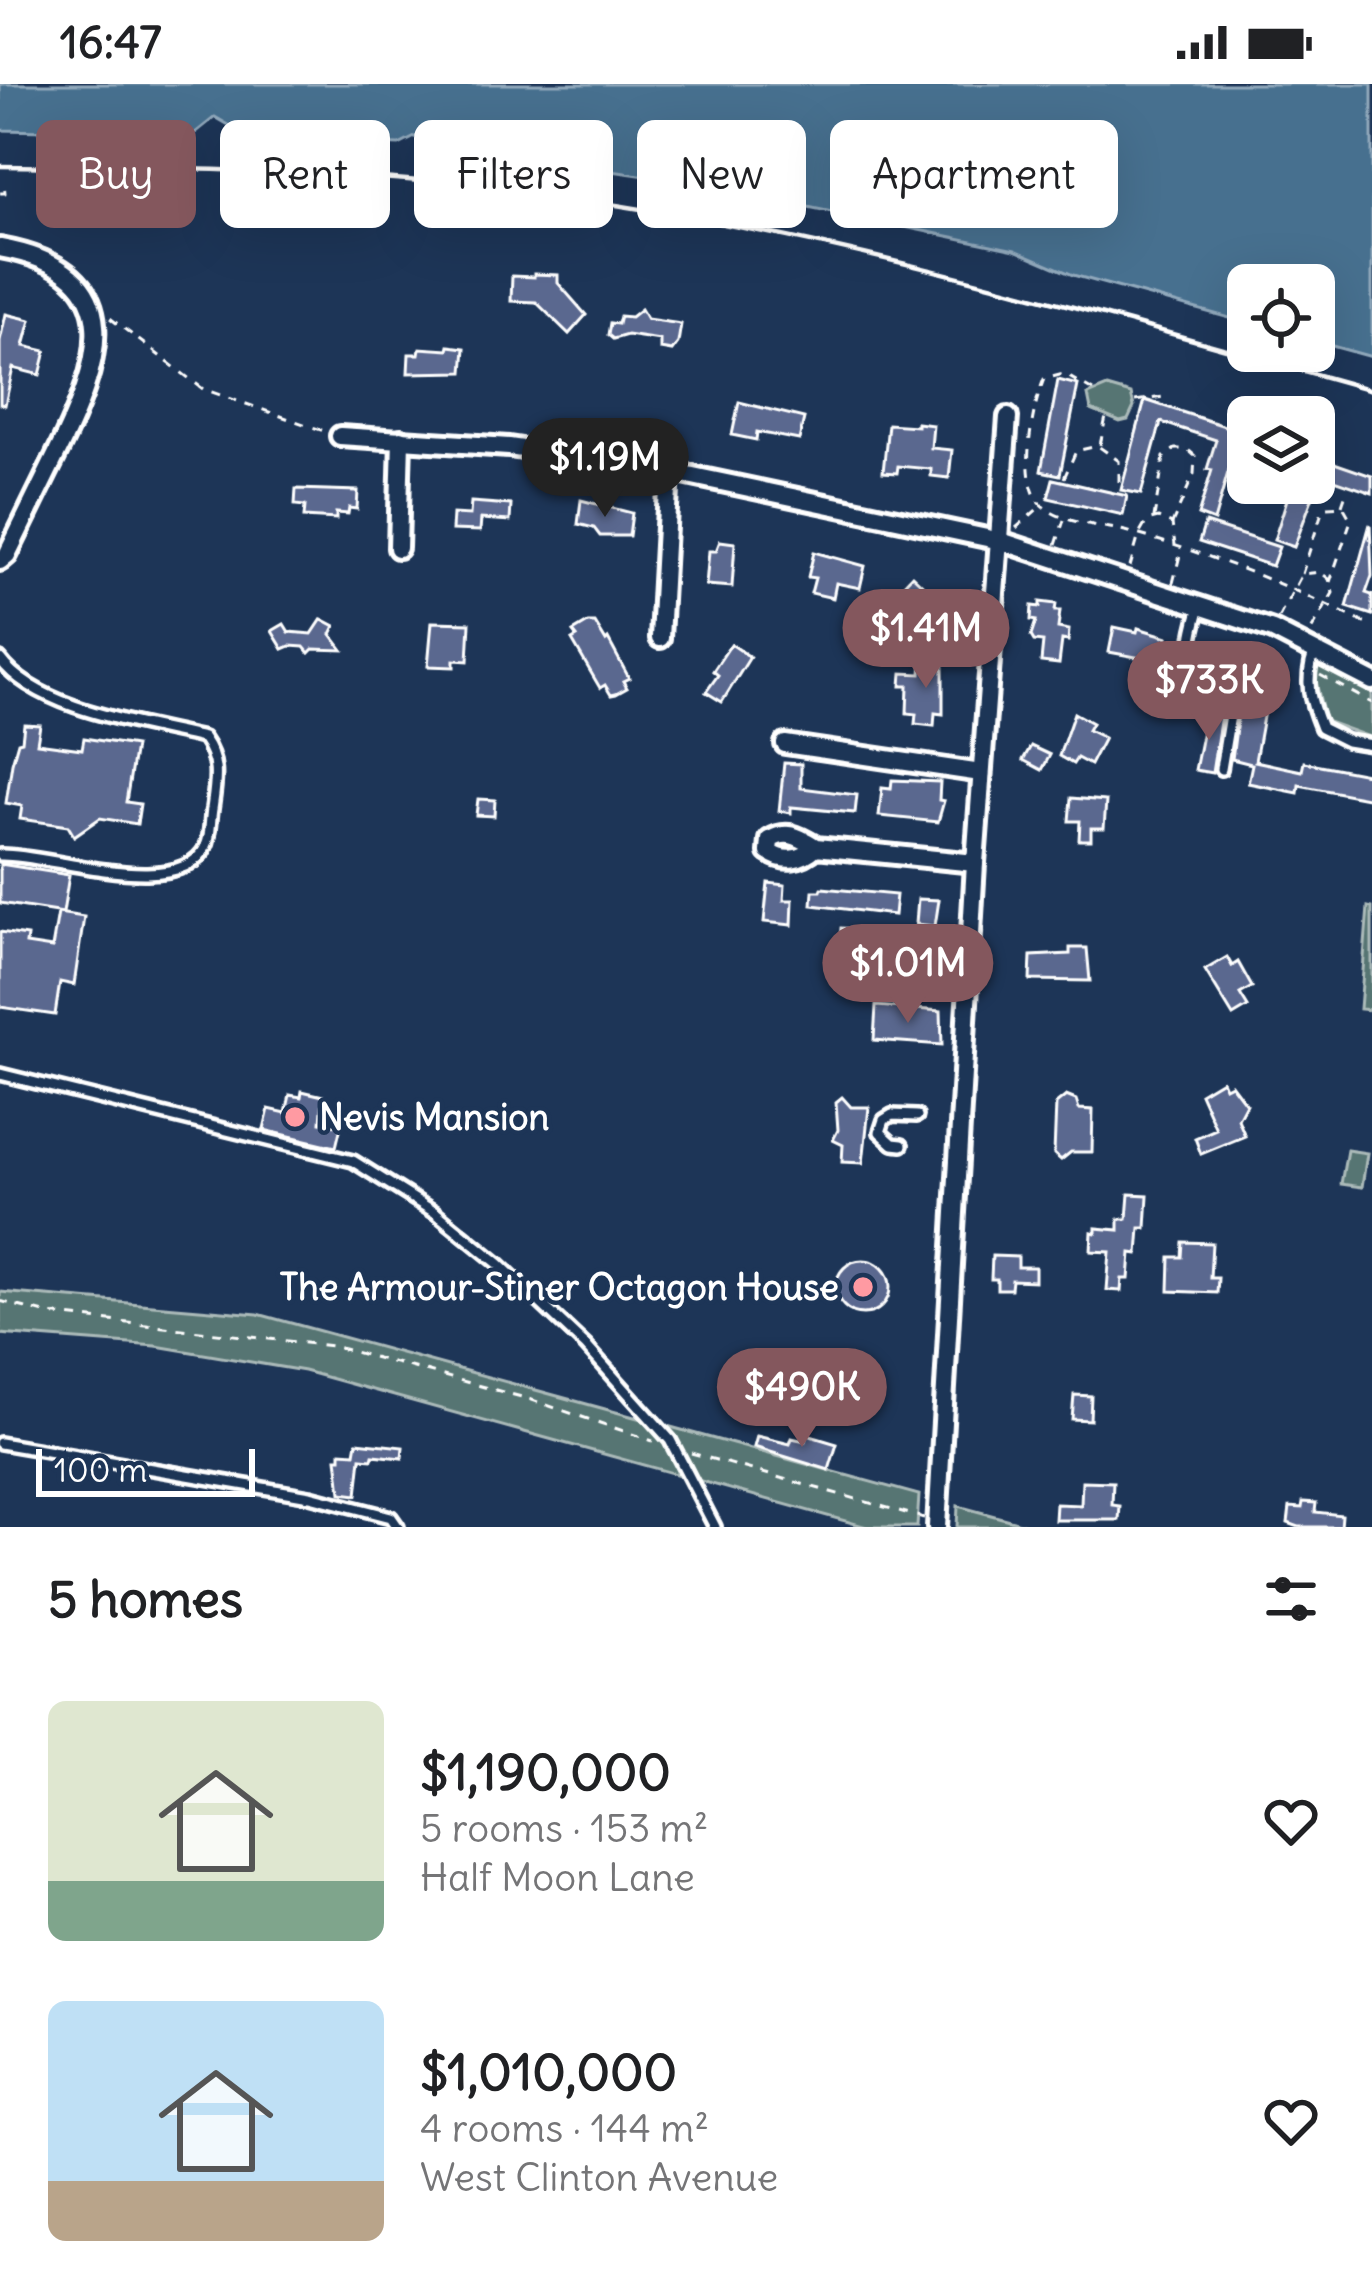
<!DOCTYPE html>
<html lang="en">
<head>
<meta charset="utf-8">
<style>
  body { margin:0; font-family:Delius,sans-serif; background:#f6f6f6; color:#202124; height:100vh; display:flex; flex-direction:column; font-size:45px; white-space:nowrap }
  * { box-sizing:border-box; margin:0 }
  p { font-size:39px; color:#757577 }
  .icon { flex:none; width:66px; height:66px; fill:none; stroke:currentColor; stroke-width:2; stroke-linecap:round; stroke-linejoin:round }
  .map { position:relative; height:1443px; overflow:hidden }
  .side { display:flex; flex-direction:column; background:#fff; flex:1 }
  .side>* { flex:none }
  .guide { position:absolute; left:36px; top:36px; width:1302px; height:108px; display:flex; gap:24px }
  .controls { position:absolute; left:1227px; top:180px; display:grid; gap:24px }
  .controls a { display:grid; place-items:center; width:108px; height:108px; border-radius:18px; background:#fff; box-shadow:0 12px 48px #0002; font-size:60px }
  .scale { position:absolute; left:36px; bottom:30px; width:219px; box-sizing:border-box; padding-left:12px; border:6px solid #fff; border-top:0; font-size:33px; line-height:42px; white-space:nowrap; color:#fff; -webkit-text-stroke:9px #1d3557; paint-order:stroke }
  .price { position:absolute; translate:-50% -102px; padding:0 27px; border-radius:42px; background:#84575d; color:#fff; font-size:39px; line-height:78px; filter:drop-shadow(0 3px 6px #0008) }
  .price::after { content:''; position:absolute; left:50%; top:72px; width:36px; height:27px; margin-left:-18px; background:inherit; clip-path:polygon(0 0,100% 0,50% 100%) }
  .price.selected { background:#222; color:#fff }
  ul { padding:0; list-style:none }
  li { display:flex; align-items:center; gap:36px; height:300px; padding:0 48px }
  li span { display:grid; place-items:center; flex:none; width:336px; height:240px; border-radius:18px; color:#555 }
  li>.icon { margin-inline-start:auto }
  span .icon { width:144px; height:144px; fill:#fffc; stroke-width:1 }
  li b { font-size:51px }
  h2 { display:flex; justify-content:space-between; align-items:center; height:144px; padding:0 48px; font-size:51px }
  .pill { padding:0 42px; border-radius:18px; background:#fff; box-shadow:0 12px 48px #0002; font-size:42px; line-height:108px }
  .pill.selected { background:#84575d; color:#fff }
  .status { display:flex; justify-content:space-between; align-items:center; height:84px; padding:0 60px; background:#fff; direction:ltr }
  .status svg { height:33px; fill:currentColor }
  .map>svg:first-child { display:block }
  .green { fill:#577573; stroke:#abbab9; stroke-width:3 }
  .water { fill:#476f8f; stroke:#91a9bc; stroke-width:3 }
  .building { fill:#5a678f; stroke:#fff; stroke-width:3 }
  .lines { fill:none; stroke-linecap:round; stroke-linejoin:round }
  .lane-casing { stroke:#fff; stroke-width:18 }
  .street-casing { stroke:#fff; stroke-width:26 }
  .path { stroke:#fff; stroke-width:3; stroke-dasharray:9 9; stroke-linecap:butt }
  .lane { stroke:#1d3557; stroke-width:9 }
  .street { stroke:#1d3557; stroke-width:16 }
  .rail { stroke:#fff; stroke-width:4.5 }
  .poi-dot { fill:#ff9aa2; stroke:#1d3557; stroke-width:4.5 }
  .labels { text-anchor:middle; dominant-baseline:central; stroke-width:9; stroke-linejoin:round; paint-order:stroke }
  .poi-label { font-size:36px; font-weight:bold; fill:#fff; stroke:#1d3557; text-anchor:start }
</style>
</head>
<body>
<div class="status"><b>16:47</b><svg viewBox="0 0 49 12"><path d="M0 12V9h3v3zM5 12V6h3v6zM10 12V3h3v9zM15 12V0h3v12zM26 1h20v11H26zM47 4h2v5h-2z"/></svg></div>
<div class="map">
<svg width="1372" height="1443" viewBox="0 0 1372 1443">
  <rect width="100%" height="100%" fill="#1d3557"/>
  <filter id="ink" filterUnits="userSpaceOnUse"><feTurbulence type="fractalNoise" baseFrequency=".00833" numOctaves="2"/><feDisplacementMap in="SourceGraphic" scale="24" xChannelSelector="R" yChannelSelector="G"/><feConvolveMatrix kernelMatrix="1 2 1 2 8 2 1 2 1" color-interpolation-filters="sRGB"/></filter>
  <g filter="url(#ink)">
    <g class="green">
      <path d="M1107,303L1131,310L1134,323L1128,336L1120,338L1091,326L1088,311Z"/>
      <path d="M1319,580L1372,607V654L1325,637L1314,589Z"/>
      <path d="M1368,823L1372,824V926L1360,925Z"/>
      <path d="M1347,1066L1367,1069L1362,1103L1341,1100Z"/>
      <path d="M0,1208L258,1230L919,1411L917,1443H867L304,1287L156,1262L0,1250Z"/>
      <path d="M958,1422L1035,1443H957Z"/>
    </g>
    <path class="water" d="M0,0H1372V273L1314,257V201H1248V239L1073,191L1015,166L688,98L451,64L427,47L399,61L253,55L215,33L194,50L0,46Z"/>
    <g class="building">
      <path d="M534,190L558,191V199L586,231L569,250L536,218L511,217L512,192L534,193Z"/>
      <path d="M641,225L647,235L681,240L678,259L672,267L660,265V256L627,251L613,255L608,251L610,239L618,240L620,232L631,233Z"/>
      <path d="M6,230L31,236L24,262L46,267L40,291L13,284L5,321L0,320V257Z"/>
      <path d="M449,262L465,264L463,288L408,289L409,270H419L420,264L448,266Z"/>
      <path d="M1058,296L1078,301L1060,391L1041,387Z"/>
      <path d="M1145,316L1240,347L1214,437L1198,431L1212,386L1207,385L1216,356L1161,338L1141,410L1121,406Z"/>
      <path d="M739,318L804,334L799,356L757,348L756,356L732,351Z"/>
      <path d="M917,339L933,341L931,364L952,366L949,394L931,392V385L898,382L897,389L883,388L888,340L917,342Z"/>
      <path d="M1314,372L1372,392V409L1314,389Z"/>
      <path d="M1053,395L1127,412L1123,431L1048,414Z"/>
      <path d="M1298,399H1318L1294,463L1274,456L1288,412L1293,413Z"/>
      <path d="M296,405L358,407L357,425L349,424L348,430L336,429V435L304,433L305,422L295,421Z"/>
      <path d="M581,416L632,429L629,452H600L594,444L578,440Z"/>
      <path d="M471,418L511,421L510,437L481,435L480,447L452,446L453,430L470,431Z"/>
      <path d="M1205,439L1279,463L1272,482L1199,458Z"/>
      <path d="M1370,440L1372,492L1366,509L1372,511V531L1347,523Z"/>
      <path d="M720,457L735,459L732,503L706,501L709,467H716Z"/>
      <path d="M814,468L865,482L860,504L836,499L833,514L811,509L815,494L808,493Z"/>
      <path d="M912,491L951,528L936,544L921,530L913,538L898,524L905,516L896,508Z"/>
      <path d="M1040,518L1056,520L1055,527H1060L1058,544L1069,546L1068,557L1062,556L1059,580L1041,578L1043,558L1034,557L1031,552L1036,537L1031,536L1032,522L1040,523Z"/>
      <path d="M322,535L335,542L331,550L343,566L313,565L309,569L304,563L290,562L283,565L272,547L284,540L289,548L312,550Z"/>
      <path d="M432,538L470,539L468,577L454,576V583L428,582Z"/>
      <path d="M588,539H595L606,557L608,555L629,594L623,597L627,604L616,610L611,611L605,601L600,604L572,556L577,553L573,548Z"/>
      <path d="M1114,543L1137,548L1138,544L1168,553L1163,578L1109,568Z"/>
      <path d="M731,560L750,573L722,618L706,608L718,591L713,587Z"/>
      <path d="M922,573L943,575V630L935,629L934,642L915,640L916,630L907,629L908,602H901L902,589L921,590Z"/>
      <path d="M1205,585L1252,594L1249,612L1266,616L1255,677L1302,687L1304,678L1372,691V715L1299,701L1298,709L1248,699L1252,680L1232,675L1239,621L1201,606Z"/>
      <path d="M1207,626L1221,631L1212,689L1195,686Z"/>
      <path d="M1074,629L1092,639L1088,646L1104,654L1090,681L1077,674L1073,680L1059,672Z"/>
      <path d="M24,640L40,641L37,659L82,665L84,654L135,662L126,718L140,720L137,740L100,734L74,752L68,742L20,735L22,722L6,719L12,679L18,658L22,657Z"/>
      <path d="M1031,662L1050,671L1042,686L1023,676Z"/>
      <path d="M784,679L801,680V704L857,711L855,729L791,723V729L779,727Z"/>
      <path d="M892,696L940,698L939,716L944,717L938,738L879,732L882,704L891,705Z"/>
      <path d="M1071,714L1106,717L1104,744H1091V756H1079L1080,737H1069Z"/>
      <path d="M478,715L495,716L494,732L476,731Z"/>
      <path d="M0,780L69,791L63,829L0,819Z"/>
      <path d="M768,799L785,801L784,816H793L792,841L764,838Z"/>
      <path d="M822,804L896,811L894,831L812,821L813,807H821Z"/>
      <path d="M918,815L939,816L935,842L916,840Z"/>
      <path d="M58,829L84,833L74,901L60,898L55,931L0,923V848L27,852L26,860L52,864Z"/>
      <path d="M841,844L870,846L869,859L840,856Z"/>
      <path d="M1070,864H1087L1090,897L1030,896L1031,872L1070,870Z"/>
      <path d="M1227,873L1232,882L1238,878L1252,903L1240,910L1248,923L1233,932L1205,886Z"/>
      <path d="M876,922L941,927L942,961L874,956Z"/>
      <path d="M1222,996L1225,1003L1231,1000L1246,1020L1238,1035L1245,1052L1201,1070L1195,1054L1216,1045L1200,1009Z"/>
      <path d="M302,1007L323,1012L321,1038L341,1042L336,1063L264,1046L269,1025L286,1029L290,1011L301,1013Z"/>
      <path d="M1066,1012L1076,1016L1079,1025L1093,1026L1092,1068H1071L1061,1076L1054,1070L1056,1020Z"/>
      <path d="M842,1013L851,1023H869L863,1079L842,1078L843,1061L833,1056L838,1046L836,1018Z"/>
      <path d="M1129,1110L1148,1111L1146,1144H1140L1138,1170L1131,1169L1129,1195H1122L1121,1207L1107,1206L1110,1168L1091,1167L1092,1148L1096,1149V1144L1119,1146V1135H1127Z"/>
      <path d="M1183,1158L1212,1159L1210,1194H1218L1217,1209L1169,1207L1170,1173H1182Z"/>
      <path d="M992,1172L1018,1173V1183H1035V1197L1012,1196L1011,1205H997V1195H991Z"/>
      <circle cx="863" cy="1203" r="27"/>
      <path d="M1074,1311L1091,1312L1090,1336L1072,1335Z"/>
      <path d="M807,1351L837,1360L829,1386L754,1363L757,1352L790,1360L792,1354L805,1357Z"/>
      <path d="M357,1358L403,1363L402,1374L373,1371L372,1375L361,1374L357,1411L341,1409L337,1374H341V1368L355,1369Z"/>
      <path d="M1082,1397L1113,1398L1112,1421L1120,1422L1119,1436H1055L1056,1420L1081,1421Z"/>
      <path d="M1303,1418L1316,1419L1315,1428L1342,1431L1341,1443H1299L1288,1439L1290,1423L1302,1424Z"/>
    </g>
    <g class="lines">
      <g class="lane-casing">
        <g id="lane">
          <path d="M1200,522C1191,553 1186,579 1192,612L1231,625L1221,685"/>
          <path d="M1314,569C1304,597 1310,617 1321,644L1347,657L1372,661"/>
          <path d="M0,575C37,626 144,640 203,654C220,678 216,697 212,725C210,736 211,752 206,762C181,818 46,769 0,771"/>
          <path d="M0,990L353,1077L436,1129L499,1180L586,1262L670,1356L715,1443"/>
          <path d="M902,1061L893,1060L880,1048L884,1036L892,1031L917,1032"/>
          <path d="M0,1359L310,1412L391,1433L398,1443"/>
        </g>
      </g>
      <g class="street-casing">
        <g id="street">
          <path d="M0,164C135,188 100,281 56,371C40,404 23,438 7,471L0,477"/>
          <path d="M340,352L509,363L669,387L1001,457L1273,546L1372,597"/>
          <path d="M398,464L401,355"/>
          <path d="M660,554L669,387"/>
          <path d="M785,660L981,689"/>
          <path d="M816,763C802,776 784,779 769,768L770,756C787,745 799,753 816,763L975,779"/>
          <path d="M937,1443L975,779L1008,333"/>
        </g>
      </g>
      <g class="path">
        <path d="M0,109H5L4,99"/>
        <path d="M110,234L203,305L327,348"/>
        <path d="M1093,307L1064,290L1044,295C1032,324 1019,392 1039,418C1058,441 1106,441 1133,449C1216,472 1295,504 1372,543"/>
        <path d="M1135,317L1164,313"/>
        <path d="M1100,361L1106,333"/>
        <path d="M1064,394L1076,367L1098,362L1119,377V404"/>
        <path d="M1342,421L1347,406"/>
        <path d="M1154,434L1164,373L1175,365H1187L1195,372L1194,390L1172,440"/>
        <path d="M1016,444L1040,423"/>
        <path d="M1056,461L1064,436"/>
        <path d="M1130,483L1139,451L1147,437L1158,434L1172,440L1175,461"/>
        <path d="M1302,490L1321,431L1327,423L1343,422L1351,436L1330,498"/>
        <path d="M1173,499L1181,467"/>
        <path d="M1279,533L1302,490L1320,488L1329,495L1333,509L1310,549"/>
        <path d="M1320,591L1372,619"/>
        <path d="M0,1217L48,1230L332,1262L529,1315L653,1357"/>
        <path d="M691,1369L924,1434"/>
      </g>
      <use href="#lane" class="lane"/>
      <use href="#street" class="street"/>
      <path class="rail" d="M0,82C175,84 351,86 525,108C814,144 1092,228 1372,306"/>
    </g>
  </g>
  <g class="poi-dot">
    <circle cx="295" cy="1033" r="12"/>
    <circle cx="863" cy="1203" r="12"/>
  </g>
  <g class="labels">
    <g class="poi-label">
      <text x="319" y="1033">Nevis Mansion</text>
      <text x="839" y="1203" text-anchor="end">The Armour-Stiner Octagon House</text>
    </g>
  </g>
</svg>
<div class="controls">
<a><svg class="icon" aria-label="locate" viewBox="0 0 24 24"><circle cx="12" cy="12" r="6"/><path d="M12 2v4M12 18v4M2 12h4M18 12h4"/></svg></a>
<a><svg class="icon" aria-label="layers" viewBox="0 0 24 24"><path d="M12 4l9 5-9 5-9-5zM3 14l9 5 9-5"/></svg></a>
</div>
<div class="scale">100 m</div>
<b class="price selected" style="left:605px;top:436px">$1.19M</b>
<b class="price" style="left:926px;top:607px">$1.41M</b>
<b class="price" style="left:1209px;top:659px">$733K</b>
<b class="price" style="left:908px;top:942px">$1.01M</b>
<b class="price" style="left:802px;top:1366px">$490K</b>
<div class="guide">
<a class="pill selected">Buy</a>
<a class="pill">Rent</a>
<a class="pill">Filters</a>
<a class="pill">New</a>
<a class="pill">Apartment</a>
</div>
</div>
<section class="side">
<h2>5 homes<svg class="icon" aria-label="filters" viewBox="0 0 24 24"><path d="M4 7h16M4 17h16"/><circle cx="9" cy="7" r="2"/><circle cx="15" cy="17" r="2"/></svg></h2>
<ul>
<li><span style="background:linear-gradient(#dfe7d0 75%,#7fa58c 0)"><svg class="icon" aria-label="home" viewBox="0 0 24 24"><path d="M3 11l9-7 9 7M6 9v11h12V9"/></svg></span><div><b>$1,190,000</b><p>5 rooms · 153 m²</p><p>Half Moon Lane</p></div><svg class="icon" aria-label="heart" viewBox="0 0 24 24"><path d="M12 20l-8-8c-3-5 5-10 8-4 3-6 11-1 8 4z"/></svg></li>
<li><span style="background:linear-gradient(#bfe0f5 75%,#b9a48a 0)"><svg class="icon" aria-label="home" viewBox="0 0 24 24"><path d="M3 11l9-7 9 7M6 9v11h12V9"/></svg></span><div><b>$1,010,000</b><p>4 rooms · 144 m²</p><p>West Clinton Avenue</p></div><svg class="icon" aria-label="heart" viewBox="0 0 24 24"><path d="M12 20l-8-8c-3-5 5-10 8-4 3-6 11-1 8 4z"/></svg></li>
</ul>
</section>
</body>
</html>
